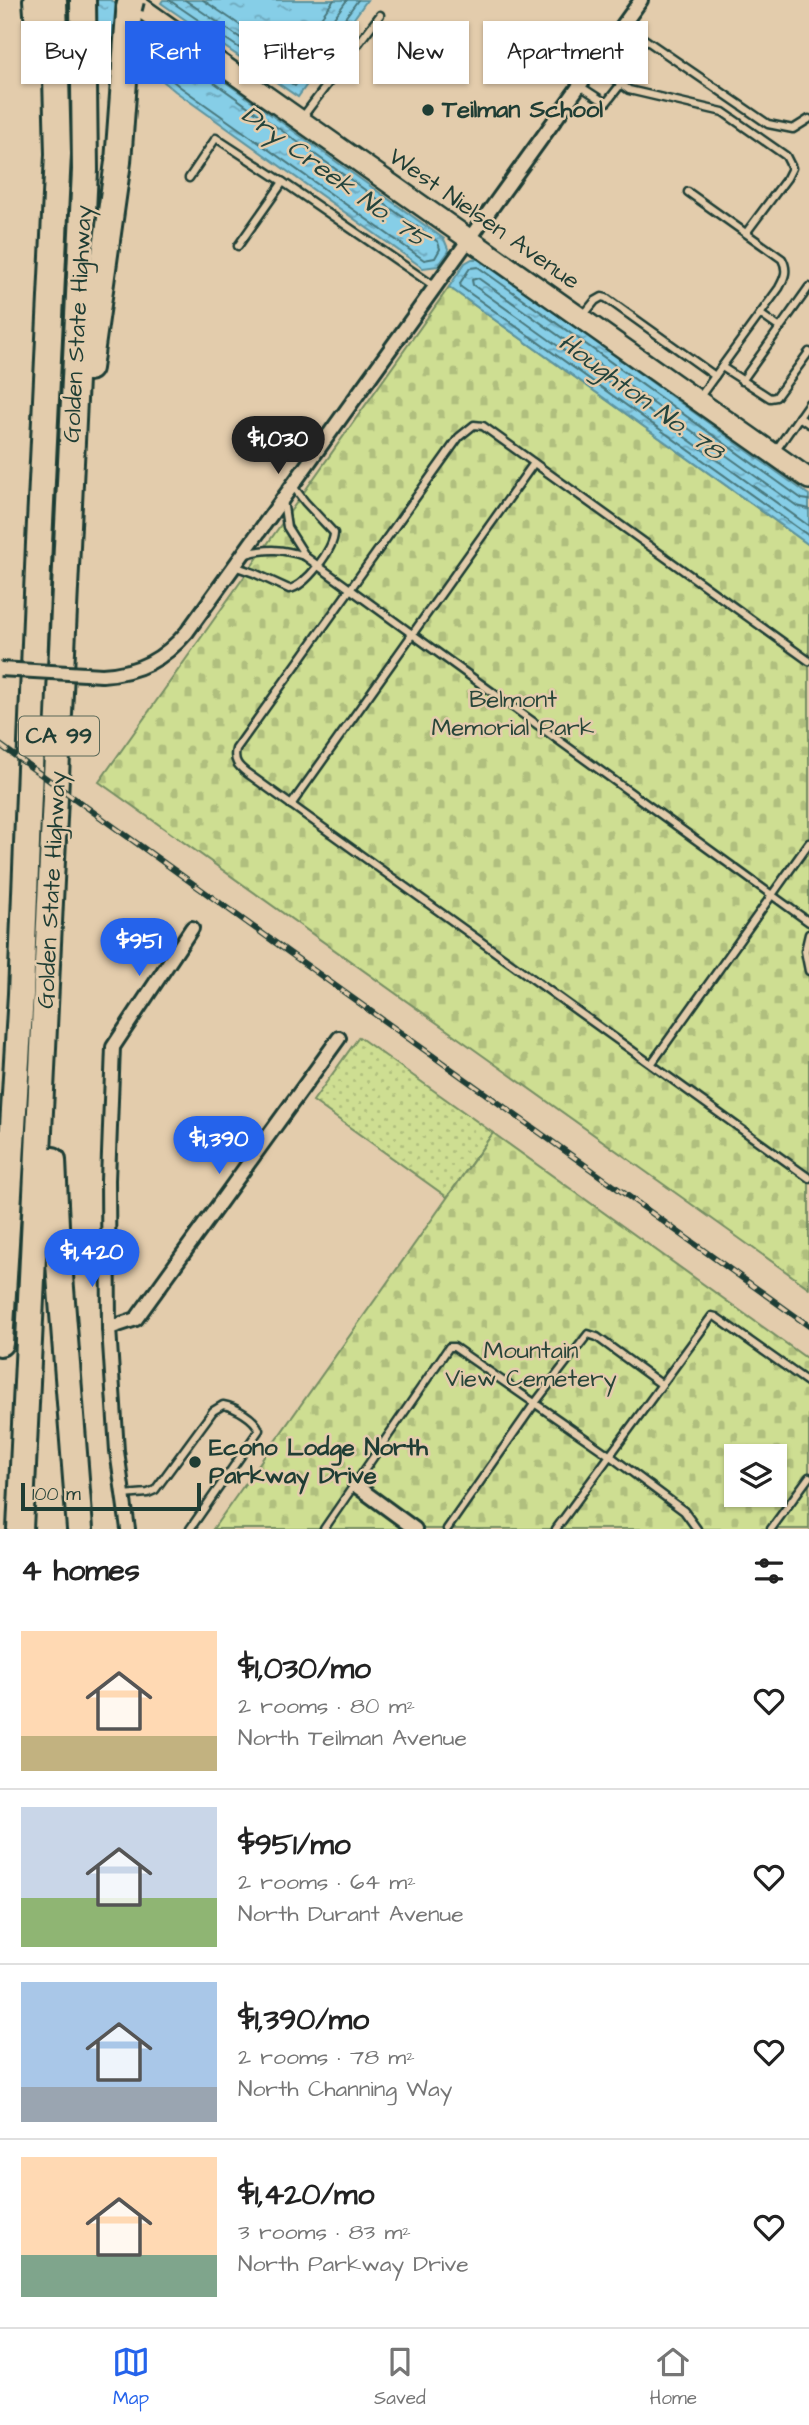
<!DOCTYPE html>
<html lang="en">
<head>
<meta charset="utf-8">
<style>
  body { margin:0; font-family:"Architects Daughter",sans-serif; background:#f6f6f6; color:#222; height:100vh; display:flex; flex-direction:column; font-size:26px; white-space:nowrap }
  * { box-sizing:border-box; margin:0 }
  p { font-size:23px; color:#767676 }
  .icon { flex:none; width:38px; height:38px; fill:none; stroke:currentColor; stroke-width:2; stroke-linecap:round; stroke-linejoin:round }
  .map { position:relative; height:1529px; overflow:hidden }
  .drawer { display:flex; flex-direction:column; background:#fff; flex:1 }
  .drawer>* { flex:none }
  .hud { position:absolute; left:21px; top:21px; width:768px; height:63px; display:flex; gap:14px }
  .tools { position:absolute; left:724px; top:1444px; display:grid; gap:14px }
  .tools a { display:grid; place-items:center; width:63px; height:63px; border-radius:0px; background:#fff; box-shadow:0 2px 5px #0004; font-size:35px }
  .scale { position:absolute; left:21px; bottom:18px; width:180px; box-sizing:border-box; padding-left:7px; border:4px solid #1f3d34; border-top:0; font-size:19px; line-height:24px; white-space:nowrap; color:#1f3d34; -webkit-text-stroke:5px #e3ccac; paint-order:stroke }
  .price { position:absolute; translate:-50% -60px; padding:0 16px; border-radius:24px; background:#2563eb; color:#fff; font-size:23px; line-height:46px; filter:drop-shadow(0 2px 4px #0008) }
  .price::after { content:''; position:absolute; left:50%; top:42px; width:21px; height:16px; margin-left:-10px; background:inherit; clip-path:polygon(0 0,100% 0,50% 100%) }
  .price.current { background:#222; color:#fff }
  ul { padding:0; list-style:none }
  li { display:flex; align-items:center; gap:21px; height:175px; padding:0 21px }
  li+li { border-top:2px solid #e0e0e0 }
  li span { display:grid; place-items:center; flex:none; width:196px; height:140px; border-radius:0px; color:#555 }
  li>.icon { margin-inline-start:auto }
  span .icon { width:84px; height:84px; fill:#fffc; stroke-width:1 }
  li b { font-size:30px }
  h2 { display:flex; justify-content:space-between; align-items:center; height:84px; padding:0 21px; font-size:30px }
  .tag { padding:0 24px; border-radius:0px; background:#fff; box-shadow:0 2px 5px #0004; font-size:24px; line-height:63px }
  .tag.current { background:#2563eb; color:#fff }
  .menu { display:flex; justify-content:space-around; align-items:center; height:98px; border-top:2px solid #e0e0e0; background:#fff; font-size:19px; color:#767676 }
  .menu a { display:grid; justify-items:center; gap:4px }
  .menu .current { color:#2563eb }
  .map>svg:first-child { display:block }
  .grass { fill:url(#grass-dots); stroke:#768e63; stroke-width:2 }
  .cemetery { fill:url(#cemetery-stones); stroke:#768e63; stroke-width:2; fill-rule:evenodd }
  .water { fill:url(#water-ripples); stroke:#5d949f; stroke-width:2 }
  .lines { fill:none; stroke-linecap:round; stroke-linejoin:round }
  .shore { stroke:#48777c; stroke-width:2 }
  .lane-casing { stroke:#1f3d34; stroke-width:11 }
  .street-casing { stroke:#1f3d34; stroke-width:18 }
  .secondary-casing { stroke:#1f3d34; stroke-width:24 }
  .highway-casing { stroke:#1f3d34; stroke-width:30 }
  .lane { stroke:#e3ccac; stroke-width:6 }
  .street { stroke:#e3ccac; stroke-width:12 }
  .secondary { stroke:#e3ccac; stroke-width:19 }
  .highway { stroke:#e3ccac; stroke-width:24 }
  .rail-casing { stroke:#1f3d34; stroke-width:6 }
  .rail { stroke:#e3ccac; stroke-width:3.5; stroke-dasharray:10; stroke-linecap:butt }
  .street-bridge-casing { stroke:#1f3d34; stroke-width:18; stroke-linecap:butt }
  .highway-bridge-casing { stroke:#1f3d34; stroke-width:30; stroke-linecap:butt }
  .street-bridge { stroke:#e3ccac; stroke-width:12 }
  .highway-bridge { stroke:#e3ccac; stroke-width:24 }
  .poi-dot { fill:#1f3d34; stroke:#e3ccac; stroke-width:2.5 }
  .labels { text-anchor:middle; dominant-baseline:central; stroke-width:5; stroke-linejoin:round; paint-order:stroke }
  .shield { fill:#e3ccac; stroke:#5a6858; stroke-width:2 }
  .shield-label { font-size:23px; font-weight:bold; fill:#1f3d34 }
  .poi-label { font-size:24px; font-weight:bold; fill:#1f3d34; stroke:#e3ccac; text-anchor:start }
  .street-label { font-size:24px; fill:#1f3d34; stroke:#e3ccac }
  .park-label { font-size:24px; fill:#284539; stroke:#e3ccac }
  .water-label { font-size:26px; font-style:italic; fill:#24443d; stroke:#e3ccac }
</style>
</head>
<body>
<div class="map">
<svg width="809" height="1529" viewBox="0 0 809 1529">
  <defs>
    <pattern id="grass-dots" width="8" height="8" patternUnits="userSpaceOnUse" patternTransform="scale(1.75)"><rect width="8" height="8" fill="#cede92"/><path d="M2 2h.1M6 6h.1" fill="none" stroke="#b0bf7e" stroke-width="1.8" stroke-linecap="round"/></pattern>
    <pattern id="cemetery-stones" width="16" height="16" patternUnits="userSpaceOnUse" patternTransform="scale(1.75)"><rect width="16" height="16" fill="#cede92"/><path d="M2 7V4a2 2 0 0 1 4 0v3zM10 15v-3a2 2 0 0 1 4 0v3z" fill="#b0bf7e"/></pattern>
    <pattern id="water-ripples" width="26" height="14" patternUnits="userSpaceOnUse" patternTransform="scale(1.75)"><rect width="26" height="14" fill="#86cee7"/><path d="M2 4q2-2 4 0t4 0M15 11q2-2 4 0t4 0" fill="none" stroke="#6da8bc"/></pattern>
  </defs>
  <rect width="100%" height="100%" fill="#e3ccac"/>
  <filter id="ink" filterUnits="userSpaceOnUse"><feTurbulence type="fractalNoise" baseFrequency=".0143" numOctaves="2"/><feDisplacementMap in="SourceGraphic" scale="14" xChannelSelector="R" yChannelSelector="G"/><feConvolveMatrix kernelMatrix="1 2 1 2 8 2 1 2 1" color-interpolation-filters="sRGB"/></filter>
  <g filter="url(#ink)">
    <path class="grass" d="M359,1037L493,1133L447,1197L313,1101Z"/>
    <g class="cemetery">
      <path d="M449,287L809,545V1288L99,782Z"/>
      <path d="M493,1133L809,1360V1529H213ZM737,1456H775V1494H737Z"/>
    </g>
    <g class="water">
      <path d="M57,0H111L444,239L449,251L438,266L423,268L175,91L114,40Z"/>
      <path d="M163,0H367L298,97L161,3Z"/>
      <path d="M472,259H480L809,495V545L449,287L465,263Z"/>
    </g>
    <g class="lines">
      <g class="shore">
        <path d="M169,0L295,86L358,0"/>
        <path d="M185,0L293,74L347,0"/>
        <path d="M203,0L290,59L334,0"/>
        <path d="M140,53L179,86L424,260L435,258L440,249L438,242L142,31"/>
        <path d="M809,500L802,499L478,267L470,268L460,283L461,287L809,536"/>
        <path d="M809,509L797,506L478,278L472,280L473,285L809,526"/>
      </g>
      <g class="lane-casing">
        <g id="lane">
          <path d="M624,25L768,124L793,129L809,119"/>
          <path d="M595,65L629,90L723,112L786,156L792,168L787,178L746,233"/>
          <path d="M580,86L603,101L607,102L621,84"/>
          <path d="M301,119L380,15"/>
          <path d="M189,178L216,138L283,182"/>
          <path d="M688,192L782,259C788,270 785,277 779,288L699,398"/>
          <path d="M238,246L283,182L434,286"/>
          <path d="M760,314L780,328"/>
          <path d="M582,317L595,301L602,297L606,298L715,376"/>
          <path d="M722,367L770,398L776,397L809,352"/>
          <path d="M742,381L809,287"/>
          <path d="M799,417L809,424"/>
          <path d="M774,453L809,403"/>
          <path d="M283,500L287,527L306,557L809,922"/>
          <path d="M246,554C268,548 283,549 304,556"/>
          <path d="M234,566L254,573L289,589C305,587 334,549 334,533L305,502L292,485"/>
          <path d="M809,661L483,426L474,425L459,437L236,749C233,761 238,766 247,773L809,1178"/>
          <path d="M291,805L534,463"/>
          <path d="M809,934L805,951L809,971"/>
          <path d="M652,1063L809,843"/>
          <path d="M123,1495L148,1493L155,1490L213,1411L223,1405C235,1407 255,1418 259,1430L190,1529"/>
          <path d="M324,1529L449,1347H454L609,1455L684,1511L697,1529"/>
          <path d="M447,1529L535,1403L588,1334L597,1337L661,1384"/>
          <path d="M556,1529L712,1316L716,1317L809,1383"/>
          <path d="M771,1529L809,1477"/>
        </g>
      </g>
      <g class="street-casing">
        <g id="street">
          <path d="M102,675C139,673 164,659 187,632L641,0"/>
          <path d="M109,1328L136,1319L339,1038"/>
          <path d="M355,1485L415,1529"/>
          <path d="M128,1529L117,1451L109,1328L108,1180L113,1047L192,928"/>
        </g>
      </g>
      <g class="secondary-casing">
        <path id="secondary" d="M130,0L809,479"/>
      </g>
      <g class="highway-casing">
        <g id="highway">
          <path d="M36,0L40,55"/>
          <path d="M89,368L118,162L130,0"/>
          <path d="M53,1160L56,1225L80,1529"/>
          <path d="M0,1343L21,994L39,543L58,154L54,0"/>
          <path d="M20,1529L85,170L83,0"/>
        </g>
      </g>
      <use href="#lane" class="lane"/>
      <use href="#street" class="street"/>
      <use href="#secondary" class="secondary"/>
      <use href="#highway" class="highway"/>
      <g class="rail-casing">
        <path id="rail" d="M0,745L809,1326"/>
      </g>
      <use href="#rail" class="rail"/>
      <g class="street-bridge-casing">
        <path id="street-bridge" d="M0,669L102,675"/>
      </g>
      <g class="highway-bridge-casing">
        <path id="highway-bridge" d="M129,8L131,0"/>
      </g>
      <use href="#street-bridge" class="street-bridge"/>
      <use href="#highway-bridge" class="highway-bridge"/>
    </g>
  </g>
  <g class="poi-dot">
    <circle cx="428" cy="110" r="7"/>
    <circle cx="195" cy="1462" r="7"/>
  </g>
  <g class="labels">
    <rect class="shield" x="19" y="716.5" width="80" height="39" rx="5"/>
    <g class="shield-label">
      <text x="59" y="736">CA 99</text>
    </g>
    <g class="poi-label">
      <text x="442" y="110">Teilman School</text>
      <text x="209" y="1448">Econo Lodge North<tspan x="209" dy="28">Parkway Drive</tspan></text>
    </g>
    <g class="street-label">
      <text transform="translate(484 219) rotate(35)">West Nielsen Avenue</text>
      <text transform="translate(78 324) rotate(-87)">Golden State Highway</text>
      <text transform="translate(52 890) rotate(-87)">Golden State Highway</text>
    </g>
    <g class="park-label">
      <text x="513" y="700">Belmont<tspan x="513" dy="28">Memorial Park</tspan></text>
      <text x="531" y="1351">Mountain<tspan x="531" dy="28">View Cemetery</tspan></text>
    </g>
    <g class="water-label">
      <text transform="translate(335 177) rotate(36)">Dry Creek No. 75</text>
      <text transform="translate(641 397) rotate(36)">Houghton No. 78</text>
    </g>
  </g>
</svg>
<div class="tools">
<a><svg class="icon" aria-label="layers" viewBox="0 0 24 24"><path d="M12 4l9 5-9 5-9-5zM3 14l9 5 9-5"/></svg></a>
</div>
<div class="scale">100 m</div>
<b class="price current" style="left:278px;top:476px">$1,030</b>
<b class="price" style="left:139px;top:978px">$951</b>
<b class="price" style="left:219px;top:1176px">$1,390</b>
<b class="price" style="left:92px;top:1289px">$1,420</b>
<div class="hud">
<a class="tag">Buy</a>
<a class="tag current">Rent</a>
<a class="tag">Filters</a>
<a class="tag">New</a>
<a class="tag">Apartment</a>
</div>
</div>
<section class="drawer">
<h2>4 homes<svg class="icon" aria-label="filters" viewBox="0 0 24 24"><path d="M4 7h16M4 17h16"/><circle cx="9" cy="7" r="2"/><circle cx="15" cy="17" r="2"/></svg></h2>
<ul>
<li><span style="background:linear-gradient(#ffd9b3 75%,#c2b280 0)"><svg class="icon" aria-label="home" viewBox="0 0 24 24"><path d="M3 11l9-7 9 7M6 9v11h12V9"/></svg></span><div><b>$1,030/mo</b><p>2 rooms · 80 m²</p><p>North Teilman Avenue</p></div><svg class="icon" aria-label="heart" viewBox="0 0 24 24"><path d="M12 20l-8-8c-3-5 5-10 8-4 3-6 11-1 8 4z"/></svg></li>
<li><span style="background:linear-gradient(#c9d6e8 65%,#8fb573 0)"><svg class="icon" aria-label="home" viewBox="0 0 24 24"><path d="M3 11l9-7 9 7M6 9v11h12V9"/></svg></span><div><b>$951/mo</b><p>2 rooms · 64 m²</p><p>North Durant Avenue</p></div><svg class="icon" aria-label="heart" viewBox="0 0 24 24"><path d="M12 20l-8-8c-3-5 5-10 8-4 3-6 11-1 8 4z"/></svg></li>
<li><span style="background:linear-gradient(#a9c7e8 75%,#9aa5b1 0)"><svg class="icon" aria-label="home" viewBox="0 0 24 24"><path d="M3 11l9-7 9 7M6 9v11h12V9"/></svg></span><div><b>$1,390/mo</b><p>2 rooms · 78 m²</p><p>North Channing Way</p></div><svg class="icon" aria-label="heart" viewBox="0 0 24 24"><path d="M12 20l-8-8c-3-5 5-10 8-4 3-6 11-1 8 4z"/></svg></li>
<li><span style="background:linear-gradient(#ffd9b3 70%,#7fa58c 0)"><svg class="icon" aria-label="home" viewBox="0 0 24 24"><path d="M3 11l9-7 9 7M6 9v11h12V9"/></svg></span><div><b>$1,420/mo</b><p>3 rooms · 83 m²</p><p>North Parkway Drive</p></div><svg class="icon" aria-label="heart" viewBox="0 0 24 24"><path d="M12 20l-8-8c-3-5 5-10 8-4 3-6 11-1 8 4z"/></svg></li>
</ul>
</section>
<nav class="menu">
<a class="current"><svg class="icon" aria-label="map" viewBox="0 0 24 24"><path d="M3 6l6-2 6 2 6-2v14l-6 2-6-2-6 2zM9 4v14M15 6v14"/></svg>Map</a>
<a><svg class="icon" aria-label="saved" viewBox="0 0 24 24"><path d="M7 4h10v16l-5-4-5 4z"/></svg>Saved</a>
<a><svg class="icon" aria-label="home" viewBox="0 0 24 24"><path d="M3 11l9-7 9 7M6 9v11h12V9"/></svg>Home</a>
</nav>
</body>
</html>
